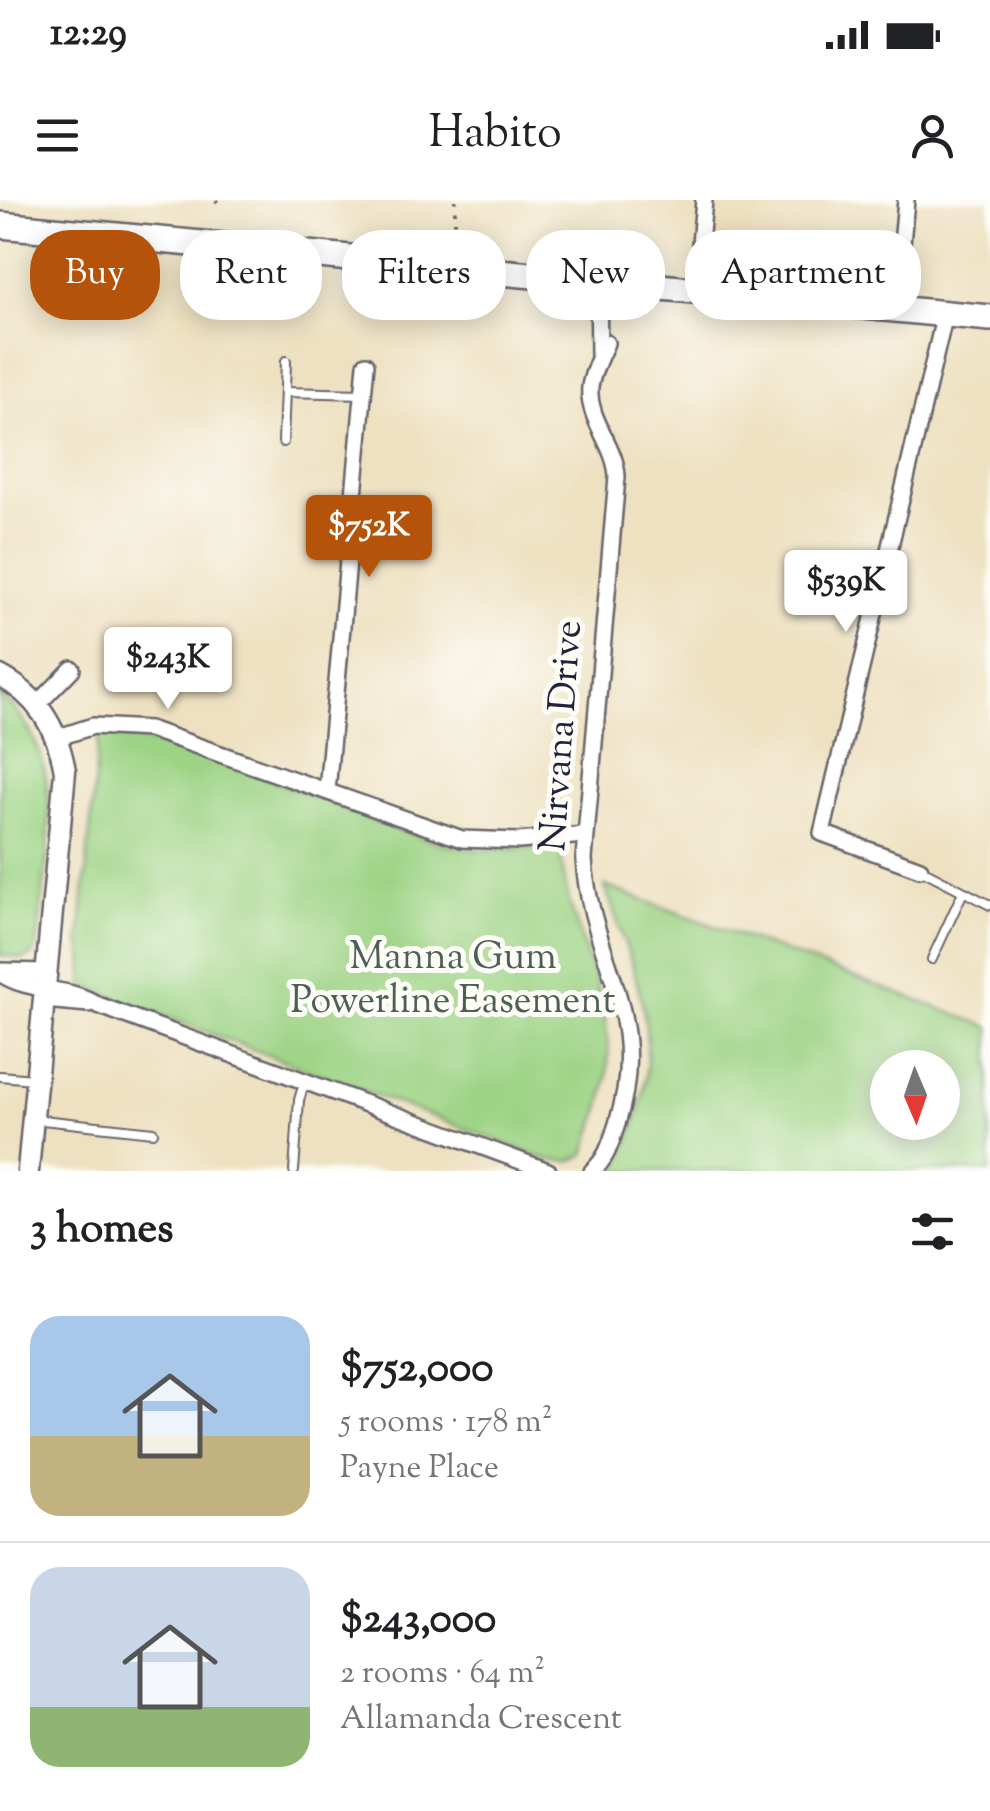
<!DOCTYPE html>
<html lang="en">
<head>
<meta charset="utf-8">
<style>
  body { margin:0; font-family:"Sorts Mill Goudy",serif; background:#f2f2f2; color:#202124; height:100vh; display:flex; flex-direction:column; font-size:38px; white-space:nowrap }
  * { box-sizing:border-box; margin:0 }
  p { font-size:32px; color:#757577 }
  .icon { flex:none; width:55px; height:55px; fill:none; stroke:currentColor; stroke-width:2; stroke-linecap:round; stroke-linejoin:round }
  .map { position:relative; height:971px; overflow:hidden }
  .details { display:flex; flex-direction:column; background:#fff; flex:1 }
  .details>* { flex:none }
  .banner { position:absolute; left:30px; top:30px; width:930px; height:90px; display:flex; gap:20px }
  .needle { width:65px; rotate:178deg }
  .tools { position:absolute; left:870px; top:850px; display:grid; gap:20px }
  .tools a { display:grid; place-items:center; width:90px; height:90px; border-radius:50%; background:#fff; box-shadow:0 5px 25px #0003; font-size:50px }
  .price { position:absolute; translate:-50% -85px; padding:0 22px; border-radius:10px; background:#fff; color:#222; font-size:32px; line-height:65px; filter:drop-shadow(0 2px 5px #0008) }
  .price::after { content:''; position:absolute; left:50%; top:60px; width:30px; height:22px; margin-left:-15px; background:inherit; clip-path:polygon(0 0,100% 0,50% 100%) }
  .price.selected { background:#b45309; color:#fff }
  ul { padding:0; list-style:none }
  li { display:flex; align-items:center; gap:30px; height:250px; padding:0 30px }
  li+li { border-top:2px solid #e0e0e0 }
  li span { display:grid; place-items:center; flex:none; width:280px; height:200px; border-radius:30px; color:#555 }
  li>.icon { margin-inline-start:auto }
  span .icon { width:120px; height:120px; fill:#fffc; stroke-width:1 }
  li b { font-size:42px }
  h2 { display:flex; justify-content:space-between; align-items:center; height:120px; padding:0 30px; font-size:42px }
  .tag { padding:0 35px; border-radius:40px; background:#fff; box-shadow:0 5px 25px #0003; font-size:35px; line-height:90px }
  .tag.selected { background:#b45309; color:#fff }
  .status { display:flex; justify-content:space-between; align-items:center; height:70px; padding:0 50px; background:#fff; direction:ltr }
  .status svg { height:28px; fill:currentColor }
  header { display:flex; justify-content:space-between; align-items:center; height:130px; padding:0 30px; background:#fff; font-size:45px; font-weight:600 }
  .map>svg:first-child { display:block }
  .green { fill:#9dd384; stroke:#607a60; stroke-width:2.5; fill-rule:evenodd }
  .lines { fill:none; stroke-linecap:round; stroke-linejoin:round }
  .service-casing { stroke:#69656a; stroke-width:12 }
  .minor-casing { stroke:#69656a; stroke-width:20 }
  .tertiary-casing { stroke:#69656a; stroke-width:25 }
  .primary-casing { stroke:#69656a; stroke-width:30 }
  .path { stroke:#69656a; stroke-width:4; stroke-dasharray:2.5 8; stroke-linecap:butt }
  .service { stroke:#fff; stroke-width:8 }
  .minor { stroke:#fff; stroke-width:15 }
  .tertiary { stroke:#fff; stroke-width:20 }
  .primary { stroke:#fff; stroke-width:25 }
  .labels { text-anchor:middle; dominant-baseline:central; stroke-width:10; stroke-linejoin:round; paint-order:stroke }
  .street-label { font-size:38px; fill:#22223b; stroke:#fdfcf7 }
  .park-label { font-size:38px; fill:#4d6055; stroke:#fdfcf7 }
</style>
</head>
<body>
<div class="status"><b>12:29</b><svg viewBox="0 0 49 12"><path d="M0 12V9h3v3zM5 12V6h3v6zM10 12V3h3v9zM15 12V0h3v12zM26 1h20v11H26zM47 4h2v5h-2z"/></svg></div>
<header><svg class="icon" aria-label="menu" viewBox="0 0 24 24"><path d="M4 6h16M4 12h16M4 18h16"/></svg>Habito<svg class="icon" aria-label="person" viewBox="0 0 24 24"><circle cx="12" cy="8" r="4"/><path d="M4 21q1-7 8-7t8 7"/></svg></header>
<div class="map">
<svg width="990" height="971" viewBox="0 0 990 971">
  <rect width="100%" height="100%" fill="#fdfcf7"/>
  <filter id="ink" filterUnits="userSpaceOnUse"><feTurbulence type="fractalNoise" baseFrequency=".01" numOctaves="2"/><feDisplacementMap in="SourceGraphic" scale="20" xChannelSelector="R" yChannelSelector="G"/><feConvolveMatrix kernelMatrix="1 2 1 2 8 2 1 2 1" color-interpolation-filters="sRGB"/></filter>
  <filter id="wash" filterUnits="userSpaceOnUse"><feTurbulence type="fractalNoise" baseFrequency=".0048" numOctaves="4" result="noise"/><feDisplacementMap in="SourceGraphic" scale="40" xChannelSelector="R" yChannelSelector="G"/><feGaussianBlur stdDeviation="2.25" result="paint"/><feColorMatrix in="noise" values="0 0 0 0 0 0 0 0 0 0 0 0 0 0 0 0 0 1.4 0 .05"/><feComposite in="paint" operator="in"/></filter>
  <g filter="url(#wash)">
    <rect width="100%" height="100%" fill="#eee1c1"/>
    <g class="green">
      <path d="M0,494C73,558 45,656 38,741L33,755L23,759L0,755Z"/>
      <path d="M99,534C216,541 328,611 440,643C466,651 496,650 523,648C537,647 548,643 561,648C563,723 613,789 608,865C606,896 595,925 585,954L571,961L549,960L83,786L84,763L80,740Z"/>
      <path d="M605,686L990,827V971H617C670,852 645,801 605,686ZM888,868H942V922H888Z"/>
    </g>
  </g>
  <g filter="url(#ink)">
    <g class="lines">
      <g class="service-casing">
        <g id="service">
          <path d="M285,192L363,194"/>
          <path d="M283,242L286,161"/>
          <path d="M920,669L990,705"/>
          <path d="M932,759L963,692"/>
          <path d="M0,876L33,879"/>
          <path d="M33,919L153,932"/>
          <path d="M294,971L299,900L305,880"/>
        </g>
      </g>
      <g class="minor-casing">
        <g id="minor">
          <path d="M700,44L704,0"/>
          <path d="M598,81L599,156"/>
          <path d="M896,109L906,0"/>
          <path d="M37,505L72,469"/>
          <path d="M56,538L93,526L149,529L462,639L519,641L584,635"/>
          <path d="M327,591L366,164"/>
          <path d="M920,669L822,633L945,114"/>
          <path d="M0,771L47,772"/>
          <path d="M0,773C30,794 68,785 98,805L548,971"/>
          <path d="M44,800L89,804"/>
          <path d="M592,971C607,959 611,942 617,924C652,813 590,760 584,659L617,277C616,245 587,220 590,187C592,172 600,157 606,143"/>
        </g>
      </g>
      <g class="tertiary-casing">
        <path id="tertiary" d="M0,476C38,496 58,530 65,571L28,971"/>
      </g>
      <g class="primary-casing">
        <path id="primary" d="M0,25L990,118"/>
      </g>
      <g class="path">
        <path d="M216,0L218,4"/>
        <path d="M455,0V26"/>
      </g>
      <use href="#service" class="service"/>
      <use href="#minor" class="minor"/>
      <use href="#tertiary" class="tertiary"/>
      <use href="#primary" class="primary"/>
    </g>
  </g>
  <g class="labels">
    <g class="street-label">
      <text transform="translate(563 536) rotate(-86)">Nirvana Drive</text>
    </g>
    <g class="park-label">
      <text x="453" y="759">Manna Gum<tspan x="453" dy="44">Powerline Easement</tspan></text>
    </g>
  </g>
</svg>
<div class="tools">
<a><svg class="needle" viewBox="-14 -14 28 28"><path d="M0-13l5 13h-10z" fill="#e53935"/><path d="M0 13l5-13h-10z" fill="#757577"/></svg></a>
</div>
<b class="price selected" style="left:369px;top:380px">$752K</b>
<b class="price" style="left:846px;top:435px">$539K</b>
<b class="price" style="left:168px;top:512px">$243K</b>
<div class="banner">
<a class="tag selected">Buy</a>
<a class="tag">Rent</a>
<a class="tag">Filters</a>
<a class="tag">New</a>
<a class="tag">Apartment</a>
</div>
</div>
<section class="details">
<h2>3 homes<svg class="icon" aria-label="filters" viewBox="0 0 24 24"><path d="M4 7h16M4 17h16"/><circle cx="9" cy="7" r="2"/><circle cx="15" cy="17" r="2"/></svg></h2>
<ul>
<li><span style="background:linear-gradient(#a9c7e8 60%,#c2b280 0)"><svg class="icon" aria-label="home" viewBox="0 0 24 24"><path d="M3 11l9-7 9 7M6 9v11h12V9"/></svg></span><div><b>$752,000</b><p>5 rooms · 178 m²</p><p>Payne Place</p></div></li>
<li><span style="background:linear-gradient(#c9d6e8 70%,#8fb573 0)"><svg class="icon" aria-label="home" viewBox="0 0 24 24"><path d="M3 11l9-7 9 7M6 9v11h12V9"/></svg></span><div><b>$243,000</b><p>2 rooms · 64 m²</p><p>Allamanda Crescent</p></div></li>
</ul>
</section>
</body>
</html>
